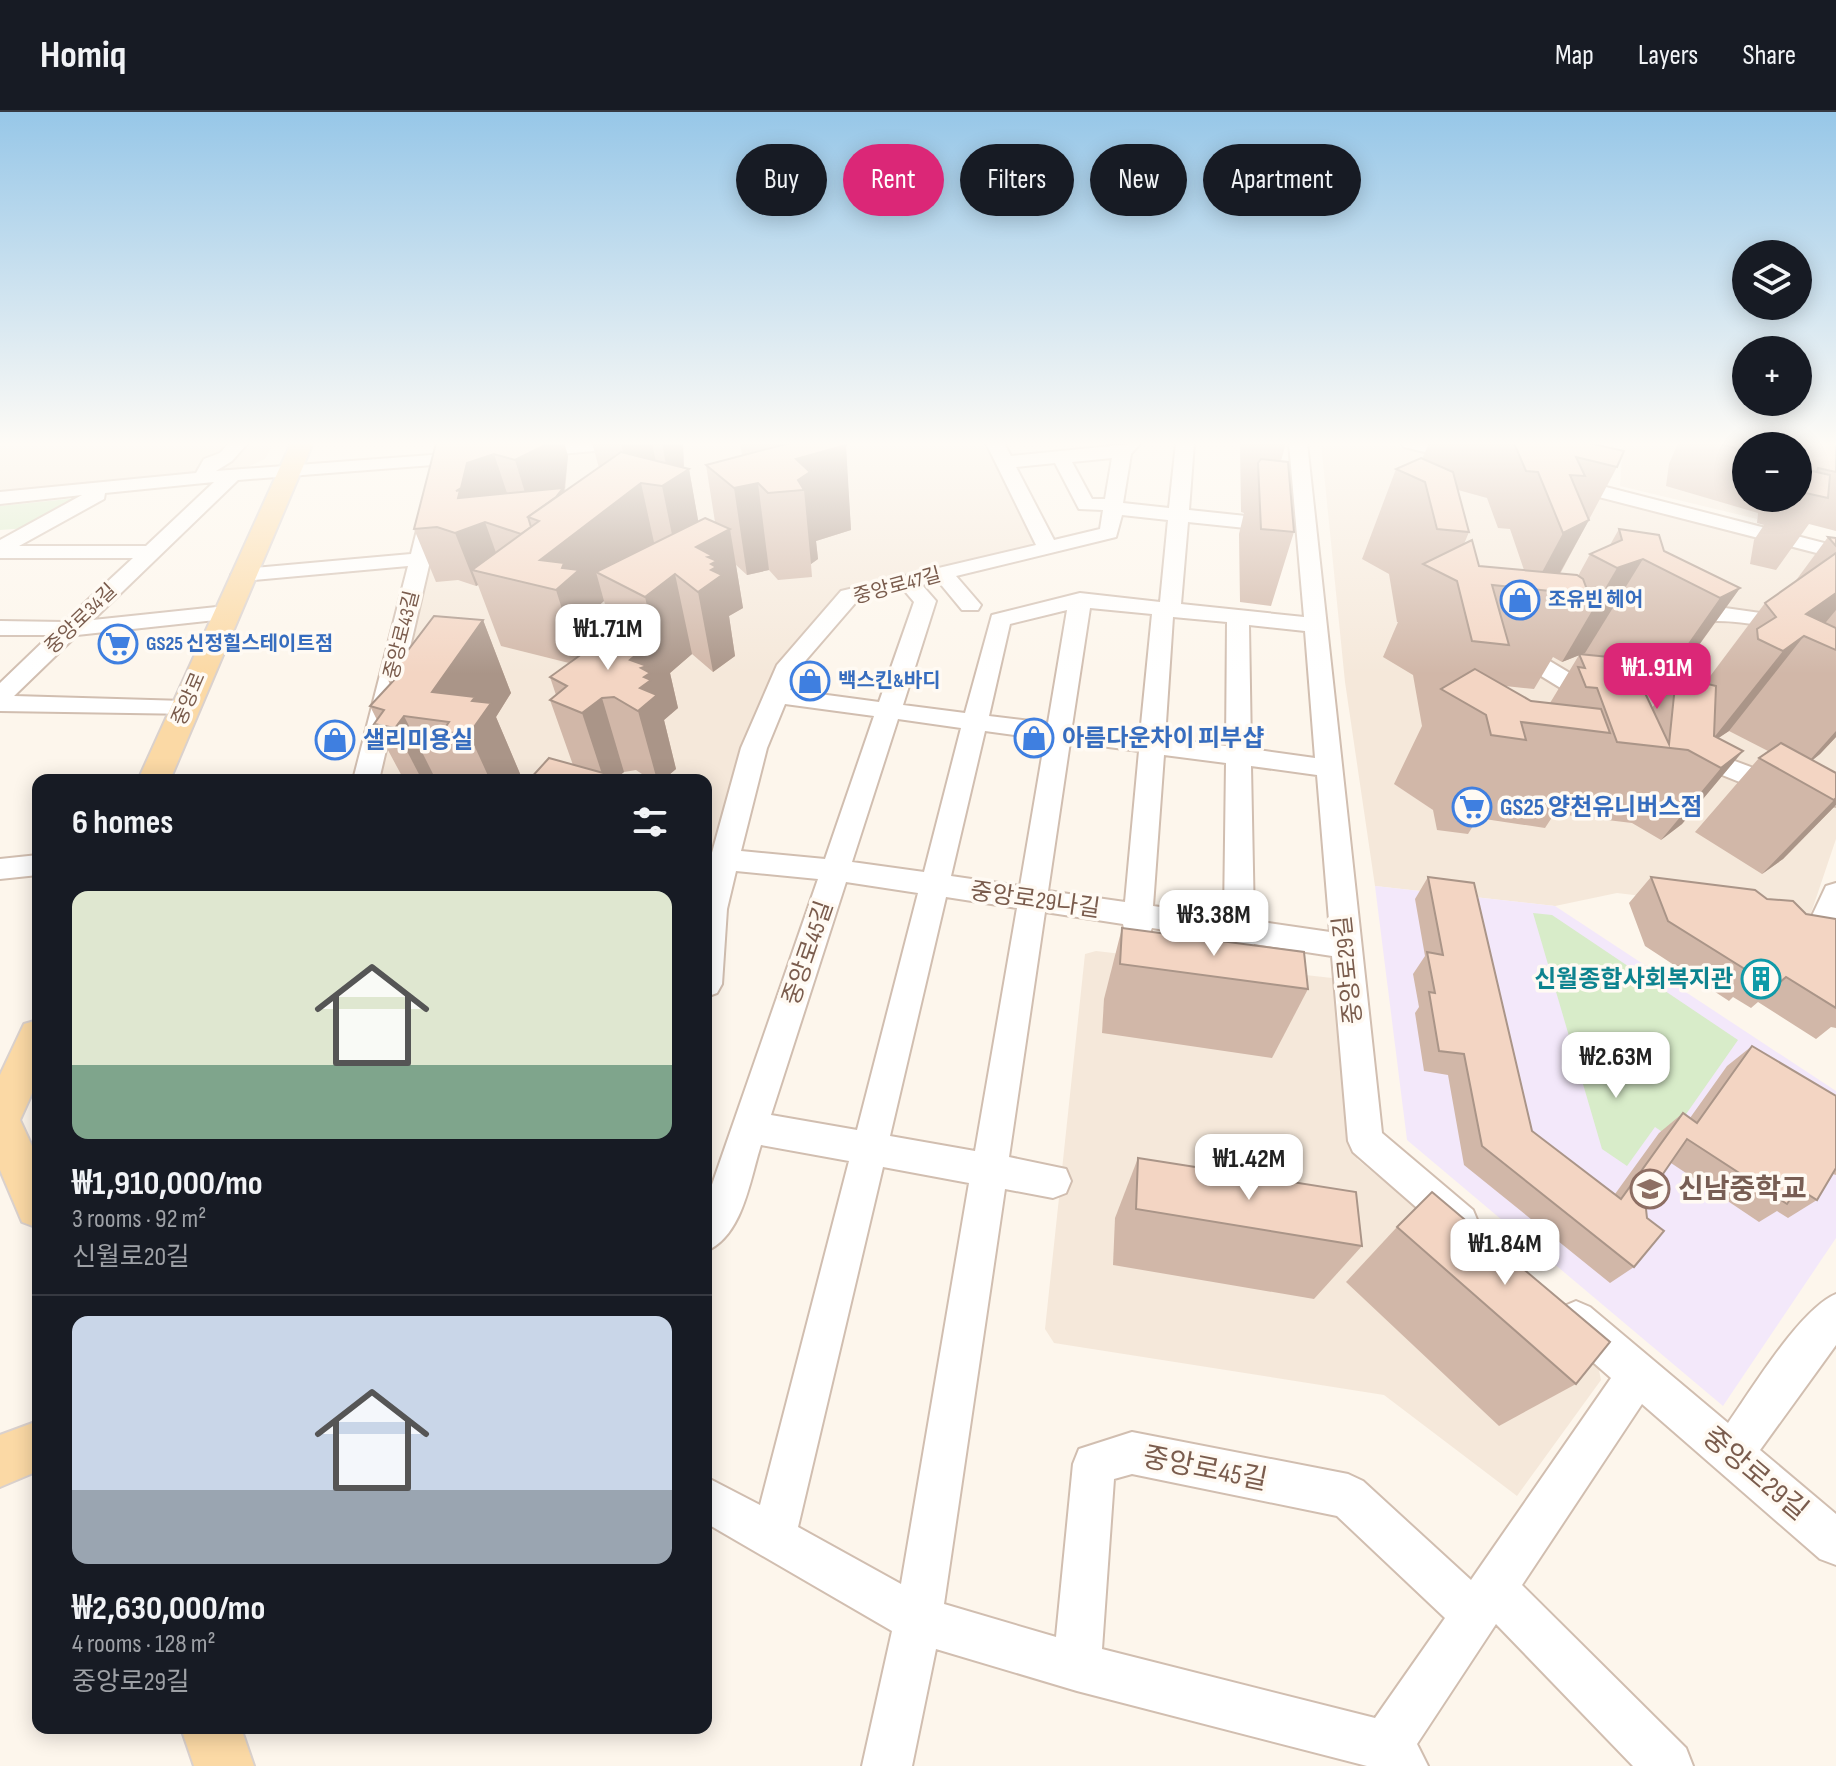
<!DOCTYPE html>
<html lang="en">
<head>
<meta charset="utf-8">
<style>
  body { margin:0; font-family:"Sofia Sans Condensed","Noto Sans KR",sans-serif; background:#242831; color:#f1f3f6; height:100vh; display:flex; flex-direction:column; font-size:30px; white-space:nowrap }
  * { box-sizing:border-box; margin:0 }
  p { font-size:26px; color:#9ea1a6 }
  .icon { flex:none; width:44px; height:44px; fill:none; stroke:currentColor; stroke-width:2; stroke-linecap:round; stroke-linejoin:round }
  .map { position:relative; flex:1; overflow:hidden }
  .details { position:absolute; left:32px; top:662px; width:680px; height:960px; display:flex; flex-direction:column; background:#171b24; border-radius:16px; box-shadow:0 4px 20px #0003 }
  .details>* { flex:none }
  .top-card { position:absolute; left:736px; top:32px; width:760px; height:72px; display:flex; gap:16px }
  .fabs { position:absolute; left:1732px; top:128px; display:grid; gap:16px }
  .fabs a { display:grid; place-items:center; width:80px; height:80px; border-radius:50%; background:#171b24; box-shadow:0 4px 20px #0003; font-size:40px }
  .price { position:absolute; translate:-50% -68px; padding:0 18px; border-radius:16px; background:#fff; color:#222; font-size:26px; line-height:52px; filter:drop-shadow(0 2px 4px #0008) }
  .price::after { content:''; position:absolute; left:50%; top:48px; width:24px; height:18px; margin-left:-12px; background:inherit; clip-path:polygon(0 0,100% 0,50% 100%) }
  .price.active { background:#db2777; color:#fff }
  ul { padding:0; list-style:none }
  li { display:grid; align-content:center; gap:16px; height:424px; padding:0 40px }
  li+li { border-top:2px solid #363941 }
  li span { display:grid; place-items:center; height:248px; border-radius:16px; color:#555 }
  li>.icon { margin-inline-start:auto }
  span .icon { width:144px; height:144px; fill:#fffc; stroke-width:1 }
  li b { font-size:34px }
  h2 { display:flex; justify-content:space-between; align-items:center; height:96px; padding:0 40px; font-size:34px }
  .pill { padding:0 28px; border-radius:36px; background:#171b24; box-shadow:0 4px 20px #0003; font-size:28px; line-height:72px }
  .pill.active { background:#db2777; color:#fff }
  header { display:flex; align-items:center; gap:48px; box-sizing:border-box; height:112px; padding:0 40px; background:#171b24; border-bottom:2px solid #363941 }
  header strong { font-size:38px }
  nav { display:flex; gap:44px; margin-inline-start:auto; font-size:28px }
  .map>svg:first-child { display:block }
  .residential { fill:#f5e8da }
  .education { fill:#f3e8fa }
  .green { fill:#d8ecc9 }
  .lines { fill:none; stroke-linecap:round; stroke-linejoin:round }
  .minor-casing { stroke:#d1beb0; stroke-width:4 }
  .major-casing { stroke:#dad1cd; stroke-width:4 }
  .minor { fill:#fff; fill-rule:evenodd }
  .major { fill:#fbd9a5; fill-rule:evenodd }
  .wall { fill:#d1b7a8; fill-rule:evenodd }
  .shaded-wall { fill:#aa9588 }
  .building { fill:#f3d5c3; stroke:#aa9588; stroke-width:2 }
  .labels { text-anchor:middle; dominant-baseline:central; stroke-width:7; stroke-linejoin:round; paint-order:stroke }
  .far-street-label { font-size:20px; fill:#7a5c4d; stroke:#fffaf3 }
  .far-shop-label { font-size:20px; font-weight:bold; fill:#366cbe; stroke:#fffaf3; text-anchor:start }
  .shop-label { font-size:24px; font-weight:bold; fill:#366cbe; stroke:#fffaf3; text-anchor:start }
  .street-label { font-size:24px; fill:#7a5c4d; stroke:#fffaf3 }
  .culture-label { font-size:24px; font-weight:bold; fill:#0d838f; stroke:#fffaf3; text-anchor:end }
  .near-education-label { font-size:28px; font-weight:bold; fill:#785e54; stroke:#fffaf3; text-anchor:start }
  .near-street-label { font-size:28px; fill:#7a5c4d; stroke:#fffaf3 }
</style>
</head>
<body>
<header>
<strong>Homiq</strong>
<nav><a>Map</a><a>Layers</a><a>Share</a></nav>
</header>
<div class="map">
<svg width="1836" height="1654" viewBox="0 0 1836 1654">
  <rect width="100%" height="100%" fill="#fdf6ec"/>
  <g class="residential">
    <path d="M0,331H274L265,347L243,357L0,380Z"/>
    <path d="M451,331H990L1039,432L844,481L780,552L706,820V668H373Z"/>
    <path d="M1321,331H1385L1836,444V727L1810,804L1617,781L1555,794L1375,774L1345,570Z"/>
    <path d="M1623,331H1836L1746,334V386H1761L1757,407L1620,374Z"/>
    <path d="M1096,839L1332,866L1339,873L1357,1047L1596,1244L1601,1268L1517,1384L1384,1283L1054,1231L1045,1217L1085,842Z"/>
  </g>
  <path class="education" d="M1375,774L1555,794L1836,979V1126L1723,1294L1407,1028Z"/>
  <g class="green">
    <path d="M88,385L29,416L0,418V394Z"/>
    <path d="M1533,801L1552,803L1738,928L1670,1025L1655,1015L1627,1054L1602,1037Z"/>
  </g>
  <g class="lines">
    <g class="minor-casing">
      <g id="minor">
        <path d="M229,331H248L232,349L216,359L472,340L481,345L472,350L238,368L93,508L226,494L234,496L237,501L234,506L77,523L14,584L185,589L197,597L194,602L0,599V571L50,523H0V509L64,510L133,446H0V428L82,383L0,392V380L196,361L204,347L220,341ZM214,370L146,434H19L104,387L105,381Z"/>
        <path d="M569,331H639L630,336L524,345L515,340L524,335Z"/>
        <path d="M986,331H1004L1011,344L1141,331L1131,342L1123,391L1169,396L1176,331H1194L1189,398L1283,408L1293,414L1283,420L1188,410L1181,492L1304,505L1289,331H1307L1382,1021L1473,1098L1478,1110L1473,1122L1460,1128L1447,1122L1353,1040L1348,1029L1332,844L1254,832L1250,842L1239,846L1228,842L1224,827L1152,816L1148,825L1137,828L1126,825L1123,812L1045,800L1009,1045L1066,1057L1071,1069L1066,1081L1053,1086L1005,1077L944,1492L1056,1525L1073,1352L1079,1337L1132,1320L1348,1362L1363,1369L1471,1468L1611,1266L1562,1223L1556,1209L1562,1195L1576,1189L1590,1195L1728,1311C1752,1277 1800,1197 1836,1182V1233L1760,1338L1836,1402V1453L1820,1447L1642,1292L1522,1473L1686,1636L1693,1654H1633L1496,1512L1417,1632L1428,1654H1367L1077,1579L936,1537L912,1654H862L892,1519L706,1411V1365L760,1393L849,1049L761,1033C750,1067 743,1124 706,1139V1090L818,767L736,759L727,797L722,872L717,881L706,885V765L710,748L741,636L777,553L841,479L1036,433ZM1112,346L1105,387H1092L1072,350ZM1055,351L1079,397L1103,398L1100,417L1054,428L1016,355ZM1122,403L1168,408L1160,490L1080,481L992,503L965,601L903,593L936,489L922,473L938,469L962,498H978L981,493L956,464L1116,425ZM903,477L914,490L879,590L790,578L800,555L857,489ZM1090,496L1152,502L1140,623L1072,614ZM1067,498L1048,611L989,604L1010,512ZM1173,505L1227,510L1226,634L1165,626ZM1249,513L1305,519L1315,646L1251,637ZM785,592L874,604L825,747L741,739L767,636ZM898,607L961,616L924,760L852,750ZM985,619L1045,627L1020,774L951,764ZM1070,630L1139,639L1125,790L1048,779ZM1164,643L1226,651L1224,804L1153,794ZM1251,654L1317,663L1330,820L1254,809ZM846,770L918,781L857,1018L771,1003ZM946,785L1017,796L975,1039L890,1024ZM883,1055L969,1071L901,1472L798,1415ZM1132,1362L1337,1404L1445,1506L1375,1606L1102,1537L1114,1367Z"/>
        <path d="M1401,331H1431L1472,341L1475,345L1466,350L1404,335Z"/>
        <path d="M1563,364L1836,434V446L1556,374V366Z"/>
        <path d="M432,392L442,398L379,668H353L408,454L242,469L231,463L242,457L411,442L422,398Z"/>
        <path d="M1718,495L1796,506L1836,518V532C1798,522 1757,509 1717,509C1702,509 1679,519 1669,506L1680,499Z"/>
        <path d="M1515,524L1523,526L1528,536L1608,584L1611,589L1608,594H1590L1510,545L1504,531Z"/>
        <path d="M1689,632L1767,661L1836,676V694L1752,675L1680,646L1676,640L1680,634Z"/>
        <path d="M38,743V763L0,767V747Z"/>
        <path d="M1836,771V845L1825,841L1810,808L1826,774Z"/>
      </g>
    </g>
    <g class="major-casing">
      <g id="major">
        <path d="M291,331H313L170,668H138Z"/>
        <path d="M38,908V968L20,1008L38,1047V1116L22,1110L0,1058V963L24,912Z"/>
        <path d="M38,1309V1359L0,1375V1323Z"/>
        <path d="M181,1616H241L254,1654H194Z"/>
      </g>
    </g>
    <use href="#minor" class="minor"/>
    <use href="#major" class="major"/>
  </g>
  <g class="wall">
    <path d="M436,331H564L568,344L565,380L599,356L592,331H683L684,356L689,357L698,409L715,410L706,353L742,343L740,331H845L851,418L816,429L818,447L811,452L812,465L778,468L769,458L747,463L736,453L743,496L729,504L735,544L713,560L692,542L670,561L678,596L664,608L676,657L663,668H651L636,658L624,660L618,665L625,668H529L573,653L550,588L556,583L550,565L569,551L501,534L478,473L476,474L458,468L436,470L414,417ZM604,489L613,519L599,529L591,500Z"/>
    <path d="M1240,331H1286L1281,349L1294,420L1271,494L1240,490L1239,422L1244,401L1241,400Z"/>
    <path d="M1429,331H1589L1617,355L1560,462L1578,464L1590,442L1610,433L1619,417L1740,476L1677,564L1705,571L1765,491L1794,471L1828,425L1836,426V625L1820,642L1812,648L1836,661V693L1783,747L1762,762L1695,720L1759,646L1768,639L1729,619L1718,626L1743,639L1682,712L1661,728L1632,711L1566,703L1562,690L1545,716L1478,706L1468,722L1437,718L1433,698L1394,672L1422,614L1413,563L1383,545L1398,510H1397L1389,462L1362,447L1396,357L1422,347ZM1458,378L1487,386L1498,416L1510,417L1524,458L1479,454L1464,432L1469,420ZM1579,543L1550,591L1531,589L1505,574L1534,577L1553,545L1562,550ZM1671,571L1652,596L1641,573L1654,580Z"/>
    <path d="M1678,331H1836V419L1809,412L1776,458L1750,452L1754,428L1764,413L1757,411L1758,401L1666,374L1669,352ZM1746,334H1798V386H1746Z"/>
    <path d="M483,508L511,581L496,605L521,664L519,668H404L374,612L377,608L370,594L390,572L387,566Z"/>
    <path d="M1428,765L1532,1019L1615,1082L1659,1021L1683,1001L1690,1006L1727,954L1752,934L1836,984V1063L1833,1062L1817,1088L1788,1106L1777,1099L1759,1110L1671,1051L1645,1088L1634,1155L1610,1171L1464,1053L1448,963L1424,959L1415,901L1419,895L1413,862L1425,844L1415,787Z"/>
    <path d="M1651,765L1767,787L1806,802L1836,807V916L1831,915L1816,927L1758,890L1751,896L1733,885L1729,889L1645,834L1629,791Z"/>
    <path d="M1122,816L1308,877L1272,946L1102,921L1104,887Z"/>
    <path d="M1138,1046L1362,1134L1314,1187L1113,1153L1115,1106Z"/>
    <path d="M1397,1115L1576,1272L1499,1314L1346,1170Z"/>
  </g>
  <g class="shaded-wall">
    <path d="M549,331H564L568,344L564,380L631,378L621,331H652L661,374L641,371L657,444L596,460L604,489L591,500L601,534L580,554L556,478L527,424L539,409L531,400L515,348Z"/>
    <path d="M662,331H683L684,360L689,357L702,430L677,447L662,374L669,369Z"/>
    <path d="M846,333L851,418L816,429L818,447L811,452L804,378H799L796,347Z"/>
    <path d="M494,342L511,393L485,410L504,463L472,458L478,473L476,474L455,421L456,379L467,351Z"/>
    <path d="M758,371L769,458L747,463L734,376Z"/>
    <path d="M1589,408L1557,466L1533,477L1563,421Z"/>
    <path d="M730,417L743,496L729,504L735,544L713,560L698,480L696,435Z"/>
    <path d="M1643,447L1585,541L1562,550L1617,456Z"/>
    <path d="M675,462L692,542L670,561L678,596L664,608L676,657L663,668H657L638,599L630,548L655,527L645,485Z"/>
    <path d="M1740,476L1675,566L1676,564L1671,571L1654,580L1720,486Z"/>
    <path d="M1836,481V498L1812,527L1804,524L1729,619L1708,633L1783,539L1806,502Z"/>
    <path d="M483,508L511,581L496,605L521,664L519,668H490L469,622L432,580Z"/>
    <path d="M602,586L624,660L614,668H604L582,601Z"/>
    <path d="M404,604L436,668H422L395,616Z"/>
    <path d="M1836,619V625L1820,642L1802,657Z"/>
    <path d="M1743,639L1682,712L1661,728L1721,656Z"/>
    <path d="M1836,686V693L1783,747L1762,762Z"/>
  </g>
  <g class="building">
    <path d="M436,331H549L515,348L494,342L467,351L461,376L456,379L460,378L458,386L563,376L556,385L528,405L531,415L521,422L485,410L455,421L437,415L414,417Z"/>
    <path d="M790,331H845L846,333L796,347L810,360L798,368L804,378L768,381L758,371L734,376L706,353Z"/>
    <path d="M1514,331H1589L1624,339L1617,355L1576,345L1585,364L1570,363L1589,408L1563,421L1538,360L1526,359Z"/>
    <path d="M1716,331H1836V360L1818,356L1817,360L1803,357L1798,363V334H1746V339Z"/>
    <path d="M621,340L689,357L662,374L641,371L540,448L564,451L562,456L579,458L556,478L472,458L539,409L528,405Z"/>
    <path d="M1421,346L1453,360L1469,420L1437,417L1425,370L1396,357Z"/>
    <path d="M1261,347L1288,350L1294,420L1261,417L1258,351Z"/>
    <path d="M1803,357L1830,363L1828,386L1801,380Z"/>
    <path d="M705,406L730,417L696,435L713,444L708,445L717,449L711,452L716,455L711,458L722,463L698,480L675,462L645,485L596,460Z"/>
    <path d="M1619,417L1659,423L1664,439L1740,476L1720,486L1643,447L1617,456L1590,442L1622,428Z"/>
    <path d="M1828,425L1836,426V434Z"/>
    <path d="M1472,428L1479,454L1577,463L1583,467L1589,483L1492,473L1509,533L1472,529L1457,469L1423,452Z"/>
    <path d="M1836,441V481L1806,502L1836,516V538L1804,524L1783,539L1758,527L1757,517L1776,505L1765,491Z"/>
    <path d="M434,504L483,508L432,580L475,585L472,589L491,591L469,622L442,620L449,610L404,604L395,616L374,612L384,598L370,594L395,567L387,566Z"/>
    <path d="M626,510L661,522L630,548L647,554L641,556L650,561L644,565L651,568L640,576L657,583L638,599L614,585L602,586L582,601L550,588L567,574L550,565Z"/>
    <path d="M1579,542L1629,547L1669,632L1676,564L1716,574L1714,624L1743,639L1721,656L1688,638L1617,630L1597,576L1586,575L1578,555L1585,556Z"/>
    <path d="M1475,557L1531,589L1601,597L1610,621L1521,610L1526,628L1491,623L1486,603L1441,577Z"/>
    <path d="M1781,631L1836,661V686L1834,688L1759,646Z"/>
    <path d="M549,646L625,667L529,668Z"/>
    <path d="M1428,765L1474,771L1532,1019L1621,1087L1683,1001L1697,1011L1752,934L1836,984V1056L1817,1088L1798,1076L1787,1092L1687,1027L1645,1088L1647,1106L1664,1119L1634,1155L1482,1034L1464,942L1439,939L1429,880L1435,881L1427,840L1443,843Z"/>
    <path d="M1651,765L1755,778L1767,787L1793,789L1806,802L1836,807V896L1786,865L1779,871L1760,860L1756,864L1668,809Z"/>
    <path d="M1122,816L1304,840L1308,877L1120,852Z"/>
    <path d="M1138,1046L1356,1080L1362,1134L1136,1097Z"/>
    <path d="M1432,1080L1610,1230L1576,1272L1397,1115Z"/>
  </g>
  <linearGradient id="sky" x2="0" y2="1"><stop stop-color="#97c7e8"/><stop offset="0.59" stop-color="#fefbf6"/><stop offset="1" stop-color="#fefbf6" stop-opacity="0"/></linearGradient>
  <rect width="1836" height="562" fill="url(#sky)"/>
  <defs>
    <g id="shop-ring" transform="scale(2)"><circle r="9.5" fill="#fffaf3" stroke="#3f7fe0" stroke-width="1.5"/><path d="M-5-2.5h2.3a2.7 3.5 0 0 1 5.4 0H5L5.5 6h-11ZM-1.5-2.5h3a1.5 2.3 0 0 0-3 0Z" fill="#3f7fe0"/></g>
    <g id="supermarket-ring" transform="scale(2)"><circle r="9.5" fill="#fffaf3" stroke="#3f7fe0" stroke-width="1.5"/><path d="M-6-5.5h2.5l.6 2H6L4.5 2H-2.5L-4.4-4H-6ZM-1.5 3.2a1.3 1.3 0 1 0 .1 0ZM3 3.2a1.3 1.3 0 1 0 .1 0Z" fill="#3f7fe0"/></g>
    <g id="building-ring" transform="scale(2)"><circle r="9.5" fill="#fffaf3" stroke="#0f9aa8" stroke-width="1.5"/><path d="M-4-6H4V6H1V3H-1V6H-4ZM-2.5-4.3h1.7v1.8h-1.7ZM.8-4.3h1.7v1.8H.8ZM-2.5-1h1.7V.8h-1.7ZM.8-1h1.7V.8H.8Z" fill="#0f9aa8"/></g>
    <g id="school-ring" transform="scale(2)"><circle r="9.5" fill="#fffaf3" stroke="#8d6e63" stroke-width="1.5"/><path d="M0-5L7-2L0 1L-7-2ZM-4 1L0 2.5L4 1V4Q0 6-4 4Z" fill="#8d6e63"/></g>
  </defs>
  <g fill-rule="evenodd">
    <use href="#shop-ring" x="1520" y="488"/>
    <use href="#supermarket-ring" x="118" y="532"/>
    <use href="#shop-ring" x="810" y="569"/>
    <use href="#shop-ring" x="1034" y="626"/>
    <use href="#shop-ring" x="335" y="628"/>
    <use href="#supermarket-ring" x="1472" y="695"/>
    <use href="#building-ring" x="1761" y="867"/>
    <use href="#school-ring" x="1650" y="1077"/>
  </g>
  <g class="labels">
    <g class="far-street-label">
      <text transform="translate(897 474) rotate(-15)">중앙로47길</text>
      <text transform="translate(81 507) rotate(-44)">중앙로34길</text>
      <text transform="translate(402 523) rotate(-76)">중앙로43길</text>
      <text transform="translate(189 587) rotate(-67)">중앙로</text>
    </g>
    <g class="far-shop-label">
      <text x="1548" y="488">조유빈 헤어</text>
      <text x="146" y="532">GS25 신정힐스테이트점</text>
      <text x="838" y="569">백스킨&amp;바디</text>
    </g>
    <g class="shop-label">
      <text x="1062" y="626">아름다운차이 피부샵</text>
      <text x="363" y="628">샐리미용실</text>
      <text x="1500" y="695">GS25 양천유니버스점</text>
    </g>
    <g class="street-label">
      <text transform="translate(1035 788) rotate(8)">중앙로29나길</text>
      <text transform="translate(808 841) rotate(-71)">중앙로45길</text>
      <text transform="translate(1348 858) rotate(-96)">중앙로29길</text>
    </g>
    <g class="culture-label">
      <text x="1733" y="867">신월종합사회복지관</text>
    </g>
    <g class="near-education-label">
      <text x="1678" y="1077">신남중학교</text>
    </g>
    <g class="near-street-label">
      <text transform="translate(1205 1357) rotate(11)">중앙로45길</text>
      <text transform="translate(1755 1362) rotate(40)">중앙로29길</text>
    </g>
  </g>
</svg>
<div class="fabs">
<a><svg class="icon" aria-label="layers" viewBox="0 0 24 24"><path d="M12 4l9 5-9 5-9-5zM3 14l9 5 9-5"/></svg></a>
<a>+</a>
<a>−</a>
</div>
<b class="price" style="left:608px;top:560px">₩1.71M</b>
<b class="price active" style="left:1657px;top:599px">₩1.91M</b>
<b class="price" style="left:1214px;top:846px">₩3.38M</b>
<b class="price" style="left:1616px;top:988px">₩2.63M</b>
<b class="price" style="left:1249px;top:1090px">₩1.42M</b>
<b class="price" style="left:1505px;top:1175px">₩1.84M</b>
<div class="top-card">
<a class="pill">Buy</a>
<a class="pill active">Rent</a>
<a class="pill">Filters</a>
<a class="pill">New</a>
<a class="pill">Apartment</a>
</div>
<section class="details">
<h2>6 homes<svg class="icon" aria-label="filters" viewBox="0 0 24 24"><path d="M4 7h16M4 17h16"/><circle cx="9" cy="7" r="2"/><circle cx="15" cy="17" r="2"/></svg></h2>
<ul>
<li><span style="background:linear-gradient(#dfe7d0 70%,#7fa58c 0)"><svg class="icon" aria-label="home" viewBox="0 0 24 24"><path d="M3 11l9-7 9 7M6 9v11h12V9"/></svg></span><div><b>₩1,910,000/mo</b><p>3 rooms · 92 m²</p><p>신월로20길</p></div></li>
<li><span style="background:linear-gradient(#c9d6e8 70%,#9aa5b1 0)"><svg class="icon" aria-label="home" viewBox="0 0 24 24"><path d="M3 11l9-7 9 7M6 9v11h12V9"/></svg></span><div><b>₩2,630,000/mo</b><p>4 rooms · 128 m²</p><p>중앙로29길</p></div></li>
</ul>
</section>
</div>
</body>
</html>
